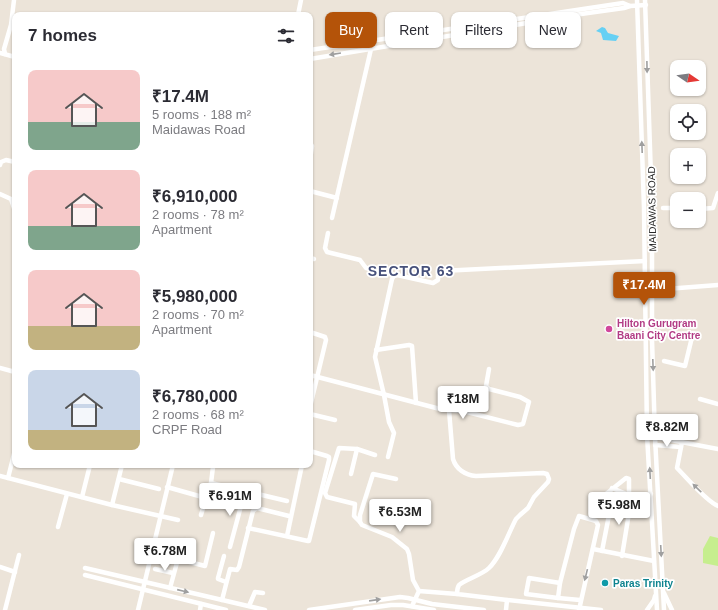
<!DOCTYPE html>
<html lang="en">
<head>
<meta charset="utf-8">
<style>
  body { margin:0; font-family:Arial,sans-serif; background:#f7f7f7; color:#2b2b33; height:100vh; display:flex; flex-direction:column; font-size:15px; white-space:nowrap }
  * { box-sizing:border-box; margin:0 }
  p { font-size:13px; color:#7c7c81 }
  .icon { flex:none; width:22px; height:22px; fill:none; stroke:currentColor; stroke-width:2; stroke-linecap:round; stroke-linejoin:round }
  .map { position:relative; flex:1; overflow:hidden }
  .details { position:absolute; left:12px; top:12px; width:301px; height:456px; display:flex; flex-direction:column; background:#fff; border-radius:8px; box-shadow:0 1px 3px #0004 }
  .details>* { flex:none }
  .hud { position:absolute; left:325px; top:12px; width:333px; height:36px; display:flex; gap:8px }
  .needle { width:26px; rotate:103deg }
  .fabs { position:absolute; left:670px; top:60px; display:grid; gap:8px }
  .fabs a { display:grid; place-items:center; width:36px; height:36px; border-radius:8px; background:#fff; box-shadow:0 1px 3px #0004; font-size:20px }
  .price { position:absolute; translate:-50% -34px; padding:0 9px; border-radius:4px; background:#fff; color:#222; font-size:13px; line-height:26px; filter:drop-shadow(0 1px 2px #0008) }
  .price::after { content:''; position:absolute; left:50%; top:24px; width:12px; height:9px; margin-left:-6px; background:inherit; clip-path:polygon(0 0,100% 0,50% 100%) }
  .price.current { background:#b45309; color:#fff }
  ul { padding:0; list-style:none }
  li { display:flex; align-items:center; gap:12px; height:100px; padding:0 16px }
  li span { display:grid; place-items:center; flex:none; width:112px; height:80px; border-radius:8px; color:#555 }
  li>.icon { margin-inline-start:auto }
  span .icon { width:48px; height:48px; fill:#fffc; stroke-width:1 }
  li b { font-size:17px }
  h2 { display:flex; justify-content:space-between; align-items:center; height:48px; padding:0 16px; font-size:17px }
  .tag { padding:0 14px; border-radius:8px; background:#fff; box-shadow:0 1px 3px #0004; font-size:14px; line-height:36px }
  .tag.current { background:#b45309; color:#fff }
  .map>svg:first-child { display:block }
  .pitch { fill:#c6ee8e }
  .water { fill:#66d0f4 }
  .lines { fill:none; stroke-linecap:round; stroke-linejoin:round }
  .minor { stroke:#fff; stroke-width:4.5 }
  .oneway { fill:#9f9f9f }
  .hotel-dot { fill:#d1479c; stroke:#fff; stroke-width:1.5 }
  .culture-dot { fill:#0f9aa8; stroke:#fff; stroke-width:1.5 }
  .labels { text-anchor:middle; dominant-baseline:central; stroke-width:3.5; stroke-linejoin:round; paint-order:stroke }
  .street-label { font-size:10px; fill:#292929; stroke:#fff }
  .hotel-label { font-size:10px; font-weight:bold; fill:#b23c85; stroke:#fff; text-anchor:start }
  .culture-label { font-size:10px; font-weight:bold; fill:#0d838f; stroke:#fff; text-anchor:start }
  .district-label { font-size:14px; font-weight:bold; letter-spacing:1px; fill:#47517b; stroke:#fff }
</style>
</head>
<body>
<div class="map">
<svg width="718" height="610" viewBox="0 0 718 610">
  <rect width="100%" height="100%" fill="#ece4d9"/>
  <path class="pitch" d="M710,536L718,538V566L703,563V549Z"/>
  <path class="water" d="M602,27L605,28L608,33L619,36L616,41L603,40L601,33L596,31Z"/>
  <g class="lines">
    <g class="minor">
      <path d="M637,0L644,208L647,435L657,610"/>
      <path d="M645,0L652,207V339L655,437L664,610"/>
      <path d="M298,15L301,0"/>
      <path d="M310,50L623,3L630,6"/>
      <path d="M0,53L15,57"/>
      <path d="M5,54L4,49L11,25L14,0"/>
      <path d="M310,59L581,14L624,8L630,6L646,5"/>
      <path d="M310,143L312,146L310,160"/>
      <path d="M0,165L1,162L6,160L15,162"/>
      <path d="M310,191L337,198"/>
      <path d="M0,194L11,199L15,211"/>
      <path d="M663,208H677"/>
      <path d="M699,209L713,208L718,193"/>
      <path d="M332,218L371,49"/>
      <path d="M328,233L325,248L327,252L360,260L366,268L396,275"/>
      <path d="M310,258L314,259"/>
      <path d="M653,290L718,285"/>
      <path d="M310,332L325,337L326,340L310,407"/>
      <path d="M376,350L409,345L412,346L416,403"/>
      <path d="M664,361L685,366L693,333"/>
      <path d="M0,368L15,372"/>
      <path d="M310,375L440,409L463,411L518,425L523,424L529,402L520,397L489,389L486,386L489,369"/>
      <path d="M700,399L718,404"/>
      <path d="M449,410L453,459C456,469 465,475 476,476L543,473L547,474L549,479L548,482L534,497L528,508L520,515L516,519C508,534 501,556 489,568C482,575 464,580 459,585C457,588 457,591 457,594L507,600L506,610"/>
      <path d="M310,414L335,420"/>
      <path d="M655,437L718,449"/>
      <path d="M682,442L677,468C687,478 706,501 718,506"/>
      <path d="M655,445L681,447"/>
      <path d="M388,457L394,433L389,422L384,395L375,357L392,279L394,276L397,275L433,283L438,280V273L441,271L645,261"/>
      <path d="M351,474L357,449"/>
      <path d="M0,476L112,505L178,520"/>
      <path d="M8,478L15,450"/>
      <path d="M119,479L159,489"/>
      <path d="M396,479L373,474L360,515V522L362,525L392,537L407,549L409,554L413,580L419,591L412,606"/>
      <path d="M211,483L213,467"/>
      <path d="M167,487L206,498L211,483L287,501"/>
      <path d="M612,488L629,495V513L622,556"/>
      <path d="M82,497L90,465"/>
      <path d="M629,498L651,494"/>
      <path d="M112,505L122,465"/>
      <path d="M201,515L206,498"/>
      <path d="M360,522L354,516L355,504L327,497L325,493L339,448L357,449L375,455"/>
      <path d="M58,527L67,494"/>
      <path d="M248,528L308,541H309L329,460V457L327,456L310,451"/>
      <path d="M287,536L302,465"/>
      <path d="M230,547L245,491"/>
      <path d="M593,549L654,561"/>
      <path d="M602,551L610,510L606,494L626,478L629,479V495"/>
      <path d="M224,556L218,578V579L226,582"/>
      <path d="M0,567L15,572"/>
      <path d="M85,568L265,610"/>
      <path d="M155,569L173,573"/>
      <path d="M85,575L226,610"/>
      <path d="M170,588L178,559L205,566L213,533"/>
      <path d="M419,591L457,594"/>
      <path d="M664,593L672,610"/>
      <path d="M558,598L526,594L529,578L560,583"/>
      <path d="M222,600L230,569L237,570L239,567L253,511L257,508L289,516"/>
      <path d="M507,600L601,610"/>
      <path d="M249,606L255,592L263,593"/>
      <path d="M5,610L19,555"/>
      <path d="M138,610L173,465"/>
      <path d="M200,610L201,604"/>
      <path d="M309,610L400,597L408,598L432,604L484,610"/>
      <path d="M355,610L391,605H403L434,610"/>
      <path d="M579,610L598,525L596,521L579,516L574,529L560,583L558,598L580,600"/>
      <path d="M647,610L654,600L655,596"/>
    </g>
  </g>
  <defs><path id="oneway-solid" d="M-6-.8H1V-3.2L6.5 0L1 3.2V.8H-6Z"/></defs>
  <g class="oneway">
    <use href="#oneway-solid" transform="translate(335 54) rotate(171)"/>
    <use href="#oneway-solid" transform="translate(647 67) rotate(89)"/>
    <use href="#oneway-solid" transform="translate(642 147) rotate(-92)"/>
    <use href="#oneway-solid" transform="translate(653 365) rotate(88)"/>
    <use href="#oneway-solid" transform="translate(650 473) rotate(-93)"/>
    <use href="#oneway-solid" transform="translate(697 488) rotate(-136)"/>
    <use href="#oneway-solid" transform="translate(661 551) rotate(87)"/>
    <use href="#oneway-solid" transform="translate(586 575) rotate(104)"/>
    <use href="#oneway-solid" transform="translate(183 591) rotate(13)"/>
    <use href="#oneway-solid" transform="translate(375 600) rotate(-8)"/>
  </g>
  <circle class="hotel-dot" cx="609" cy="329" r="4"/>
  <circle class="culture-dot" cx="605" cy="583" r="4"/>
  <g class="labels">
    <g class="street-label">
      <text transform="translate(652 209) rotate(-91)">MAIDAWAS ROAD</text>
    </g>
    <g class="hotel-label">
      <text x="617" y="323">Hilton Gurugram<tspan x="617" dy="12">Baani City Centre</tspan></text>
    </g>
    <g class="culture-label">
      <text x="613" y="583">Paras Trinity</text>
    </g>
    <g class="district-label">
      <text x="411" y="271">SECTOR 63</text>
    </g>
  </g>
</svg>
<div class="fabs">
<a><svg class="needle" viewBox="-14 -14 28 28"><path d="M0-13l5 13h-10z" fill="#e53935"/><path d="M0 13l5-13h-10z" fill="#7c7c81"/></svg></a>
<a><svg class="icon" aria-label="locate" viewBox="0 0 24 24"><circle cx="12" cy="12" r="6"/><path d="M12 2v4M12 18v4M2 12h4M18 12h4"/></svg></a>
<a>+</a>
<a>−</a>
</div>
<b class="price current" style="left:644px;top:306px">₹17.4M</b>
<b class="price" style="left:463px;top:420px">₹18M</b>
<b class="price" style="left:667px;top:448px">₹8.82M</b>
<b class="price" style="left:230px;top:517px">₹6.91M</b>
<b class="price" style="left:619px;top:526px">₹5.98M</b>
<b class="price" style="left:400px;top:533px">₹6.53M</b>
<b class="price" style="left:165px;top:572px">₹6.78M</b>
<div class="hud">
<a class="tag current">Buy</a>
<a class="tag">Rent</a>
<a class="tag">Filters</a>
<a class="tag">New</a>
</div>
<section class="details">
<h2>7 homes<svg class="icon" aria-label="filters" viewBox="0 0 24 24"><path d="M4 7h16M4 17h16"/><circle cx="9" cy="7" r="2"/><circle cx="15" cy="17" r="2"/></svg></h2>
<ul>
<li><span style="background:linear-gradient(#f6c9c9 65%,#7fa58c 0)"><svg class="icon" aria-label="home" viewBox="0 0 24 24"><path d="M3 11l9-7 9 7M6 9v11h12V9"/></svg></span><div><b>₹17.4M</b><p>5 rooms · 188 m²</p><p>Maidawas Road</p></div></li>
<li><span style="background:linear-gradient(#f6c9c9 70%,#7fa58c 0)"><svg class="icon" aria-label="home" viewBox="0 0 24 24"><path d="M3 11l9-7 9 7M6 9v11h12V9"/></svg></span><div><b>₹6,910,000</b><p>2 rooms · 78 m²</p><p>Apartment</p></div></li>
<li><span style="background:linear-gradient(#f6c9c9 70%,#c2b280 0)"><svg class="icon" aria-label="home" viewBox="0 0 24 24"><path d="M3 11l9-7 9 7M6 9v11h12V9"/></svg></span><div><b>₹5,980,000</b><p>2 rooms · 70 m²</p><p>Apartment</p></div></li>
<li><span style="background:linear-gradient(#c9d6e8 75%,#c2b280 0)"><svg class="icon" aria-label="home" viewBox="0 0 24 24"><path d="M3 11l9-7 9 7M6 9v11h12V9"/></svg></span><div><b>₹6,780,000</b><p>2 rooms · 68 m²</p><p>CRPF Road</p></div></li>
</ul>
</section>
</div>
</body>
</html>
